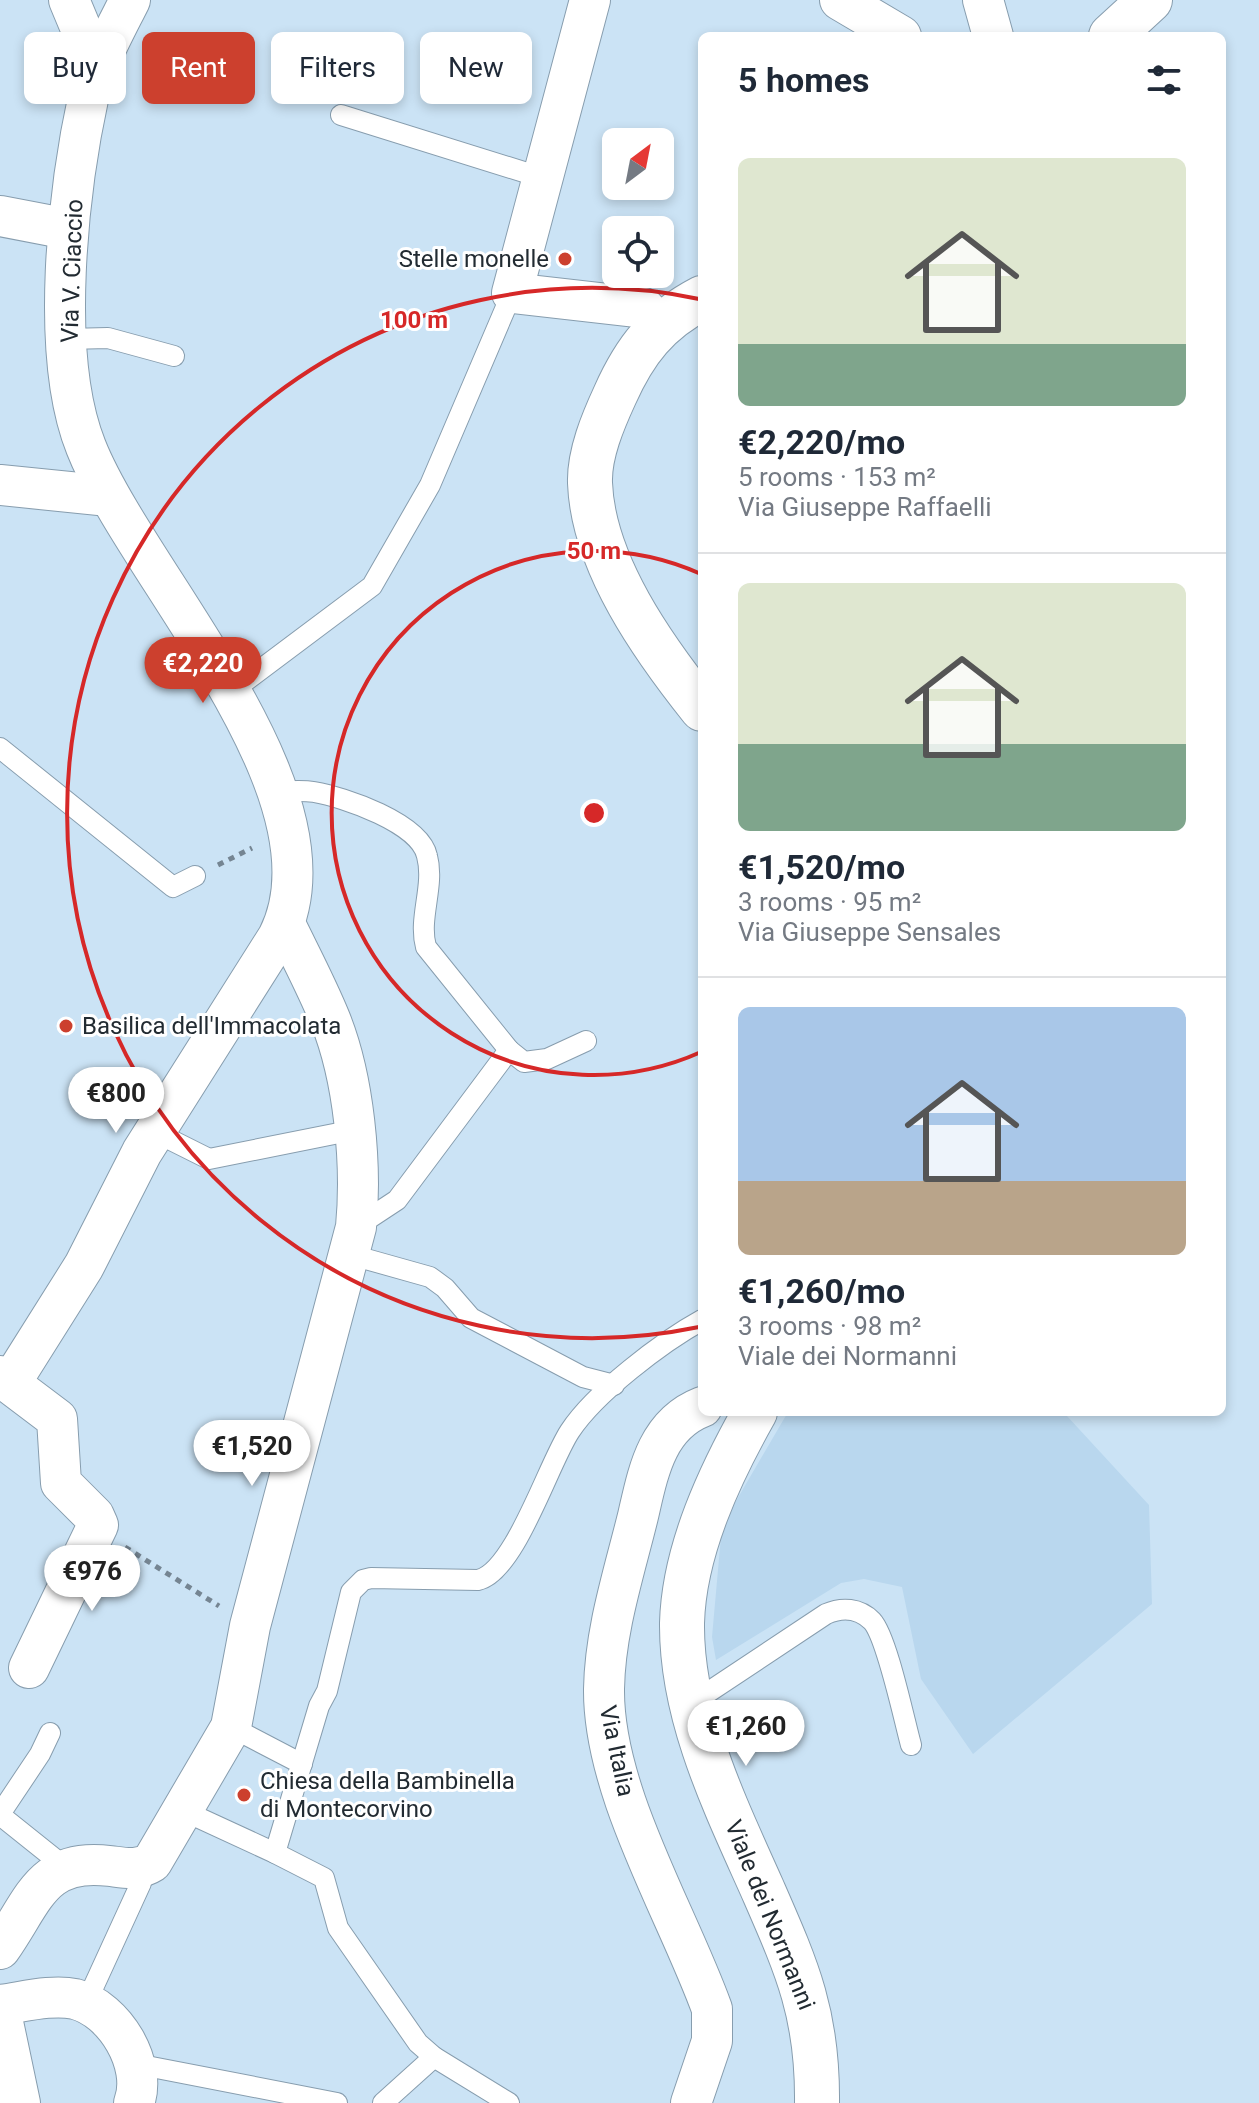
<!DOCTYPE html>
<html lang="en">
<head>
<meta charset="utf-8">
<style>
  body { margin:0; font-family:Roboto,sans-serif; background:#f2f2f3; color:#1f2937; height:100vh; display:flex; flex-direction:column; font-size:30px; white-space:nowrap }
  * { box-sizing:border-box; margin:0 }
  p { font-size:26px; color:#747a83 }
  .icon { flex:none; width:44px; height:44px; fill:none; stroke:currentColor; stroke-width:2; stroke-linecap:round; stroke-linejoin:round }
  .map { position:relative; flex:1; overflow:hidden }
  .panel { position:absolute; left:698px; top:32px; width:528px; height:1384px; display:flex; flex-direction:column; background:#fff; border-radius:12px; box-shadow:0 4px 12px #0003 }
  .panel>* { flex:none }
  .guide { position:absolute; left:24px; top:32px; width:554px; height:72px; display:flex; gap:16px }
  .needle { width:52px; rotate:32deg }
  .controls { position:absolute; left:602px; top:128px; display:grid; gap:16px }
  .controls a { display:grid; place-items:center; width:72px; height:72px; border-radius:12px; background:#fff; box-shadow:0 4px 12px #0003; font-size:40px }
  .price { position:absolute; translate:-50% -68px; padding:0 18px; border-radius:28px; background:#fff; color:#222; font-size:26px; line-height:52px; filter:drop-shadow(0 2px 4px #0008) }
  .price::after { content:''; position:absolute; left:50%; top:48px; width:24px; height:18px; margin-left:-12px; background:inherit; clip-path:polygon(0 0,100% 0,50% 100%) }
  .price.on { background:#cc402e; color:#fff }
  ul { padding:0; list-style:none }
  li { display:grid; align-content:center; gap:16px; height:424px; padding:0 40px }
  li+li { border-top:2px solid #e0e1e3 }
  li span { display:grid; place-items:center; height:248px; border-radius:12px; color:#555 }
  li>.icon { margin-inline-start:auto }
  span .icon { width:144px; height:144px; fill:#fffc; stroke-width:1 }
  li b { font-size:34px }
  h2 { display:flex; justify-content:space-between; align-items:center; height:96px; padding:0 40px; font-size:34px }
  .tag { padding:0 28px; border-radius:12px; background:#fff; box-shadow:0 4px 12px #0003; font-size:28px; line-height:72px }
  .tag.on { background:#cc402e; color:#fff }
  .map>svg:first-child { display:block }
  .built { fill:#b9d7ee }
  .lines { fill:none; stroke-linecap:round; stroke-linejoin:round }
  .lane-casing { stroke:#879dae; stroke-width:22 }
  .street-casing { stroke:#879dae; stroke-width:42 }
  .secondary-casing { stroke:#879dae; stroke-width:46 }
  .path { stroke:#758592; stroke-width:5; stroke-dasharray:6 6; stroke-linecap:butt }
  .lane { stroke:#fff; stroke-width:20 }
  .street { stroke:#fff; stroke-width:40 }
  .secondary { stroke:#fff; stroke-width:44 }
  .ring { fill:none; stroke:#d62828; stroke-width:4 }
  .poi-dot { fill:#cc402e; stroke:#fff; stroke-width:3 }
  .labels { text-anchor:middle; dominant-baseline:central; stroke-width:6; stroke-linejoin:round; paint-order:stroke }
  .poi-label { font-size:24px; fill:#222b32; stroke:#fff; text-anchor:start }
  .street-label { font-size:24px; fill:#222b32; stroke:#fff }
  .centre { fill:#d62828; stroke:#fff; stroke-width:4 }
  .ring-label { font-size:24px; text-anchor:middle; font-weight:bold; fill:#d62828; stroke:#fff; stroke-width:6; stroke-linejoin:round; paint-order:stroke }
</style>
</head>
<body>
<div class="map">
<svg width="1259" height="2103" viewBox="0 0 1259 2103">
  <rect width="100%" height="100%" fill="#cbe3f5"/>
  <path class="built" d="M788,1412H1069L1067,1416L1149,1505L1152,1604L973,1754L921,1679L902,1587L864,1579L841,1583L716,1660L712,1637L722,1525Z"/>
  <g class="lines">
    <g class="lane-casing">
      <g id="lane">
        <path d="M341,115L543,178"/>
        <path d="M67,339L108,338L174,356"/>
        <path d="M232,691L372,586L430,485L512,293"/>
        <path d="M0,748L173,887L195,876"/>
        <path d="M277,792C289,791 302,790 314,792C344,797 420,823 427,856C435,886 418,918 426,947L509,1050"/>
        <path d="M155,1132L209,1159L354,1130"/>
        <path d="M356,1227L397,1200L509,1050L524,1062L547,1059L586,1041"/>
        <path d="M348,1254L430,1277L445,1288L471,1318L583,1377L614,1385"/>
        <path d="M692,1703L826,1614C842,1607 859,1608 872,1621C887,1637 904,1720 911,1745"/>
        <path d="M231,1727L302,1764"/>
        <path d="M184,1811L275,1853"/>
        <path d="M0,1814L40,1754L50,1733"/>
        <path d="M0,1815L65,1867"/>
        <path d="M86,2003L141,1883L138,1869"/>
        <path d="M136,2064L337,2103"/>
        <path d="M383,2103L434,2057"/>
        <path d="M509,2103L434,2057L418,2043L338,1928L324,1878L275,1853L319,1706L327,1691L351,1592L363,1580L371,1578L478,1580C515,1572 549,1462 570,1431C595,1393 662,1342 702,1320"/>
      </g>
    </g>
    <g class="street-casing">
      <g id="street">
        <path d="M69,0L84,36L89,89"/>
        <path d="M590,0L512,293L644,308L659,325"/>
        <path d="M840,0L901,36"/>
        <path d="M983,0L993,36"/>
        <path d="M0,216L68,229"/>
        <path d="M0,485L109,496"/>
        <path d="M0,1376L57,1419L61,1483L94,1516L98,1525L29,1668"/>
        <path d="M11,1382L84,1266L142,1152L278,937C350,795 136,574 86,447C49,355 68,190 89,94C97,62 115,30 130,0"/>
        <path d="M0,1949C34,1901 41,1857 110,1866C126,1868 138,1871 152,1862L231,1727L250,1626L356,1227C362,1164 354,1078 330,1019C317,987 300,955 285,924"/>
        <path d="M0,2005C23,2002 52,1994 75,1999C115,2009 148,2065 134,2103"/>
        <path d="M0,2008L20,2103"/>
        <path d="M691,2103L712,2041V2009C677,1912 603,1792 604,1689C605,1630 624,1573 638,1516C648,1473 656,1425 702,1407"/>
      </g>
    </g>
    <g class="secondary-casing">
      <g id="secondary">
        <path d="M1111,36L1150,0"/>
        <path d="M702,298C658,321 635,350 615,395C603,421 589,454 590,483C593,564 654,649 702,709"/>
        <path d="M755,1412C720,1474 684,1550 682,1623C681,1716 725,1805 762,1888C797,1968 818,2014 817,2103"/>
      </g>
    </g>
    <g class="path">
      <path d="M218,865L252,848"/>
      <path d="M125,1547L219,1606"/>
    </g>
    <use href="#lane" class="lane"/>
    <use href="#street" class="street"/>
    <use href="#secondary" class="secondary"/>
  </g>
  <g class="ring">
    <path d="M701 1052A262 262 0 1 1 701 574"/>
    <path d="M699 1327A525 525 0 1 1 699 299"/>
  </g>
  <g class="poi-dot">
    <circle cx="565" cy="259" r="8"/>
    <circle cx="66" cy="1026" r="8"/>
    <circle cx="244" cy="1795" r="8"/>
  </g>
  <g class="labels">
    <g class="poi-label">
      <text x="549" y="259" text-anchor="end">Stelle monelle</text>
      <text x="82" y="1026">Basilica dell'Immacolata</text>
      <text x="260" y="1781">Chiesa della Bambinella<tspan x="260" dy="28">di Montecorvino</tspan></text>
    </g>
    <g class="street-label">
      <text transform="translate(72 271) rotate(-88)">Via V. Ciaccio</text>
      <text transform="translate(617 1751) rotate(78)">Via Italia</text>
      <text transform="translate(770 1915) rotate(68)">Viale dei Normanni</text>
    </g>
  </g>
  <circle cx="594" cy="813" r="12" class="centre"/>
  <g class="ring-label">
    <text x="414" y="328">100 m</text>
    <text x="594" y="559">50 m</text>
  </g>
</svg>
<div class="controls">
<a><svg class="needle" viewBox="-14 -14 28 28"><path d="M0-13l5 13h-10z" fill="#e53935"/><path d="M0 13l5-13h-10z" fill="#747a83"/></svg></a>
<a><svg class="icon" aria-label="locate" viewBox="0 0 24 24"><circle cx="12" cy="12" r="6"/><path d="M12 2v4M12 18v4M2 12h4M18 12h4"/></svg></a>
</div>
<b class="price on" style="left:203px;top:705px">€2,220</b>
<b class="price" style="left:116px;top:1135px">€800</b>
<b class="price" style="left:252px;top:1488px">€1,520</b>
<b class="price" style="left:92px;top:1613px">€976</b>
<b class="price" style="left:746px;top:1768px">€1,260</b>
<div class="guide">
<a class="tag">Buy</a>
<a class="tag on">Rent</a>
<a class="tag">Filters</a>
<a class="tag">New</a>
</div>
<section class="panel">
<h2>5 homes<svg class="icon" aria-label="filters" viewBox="0 0 24 24"><path d="M4 7h16M4 17h16"/><circle cx="9" cy="7" r="2"/><circle cx="15" cy="17" r="2"/></svg></h2>
<ul>
<li><span style="background:linear-gradient(#dfe7d0 75%,#7fa58c 0)"><svg class="icon" aria-label="home" viewBox="0 0 24 24"><path d="M3 11l9-7 9 7M6 9v11h12V9"/></svg></span><div><b>€2,220/mo</b><p>5 rooms · 153 m²</p><p>Via Giuseppe Raffaelli</p></div></li>
<li><span style="background:linear-gradient(#dfe7d0 65%,#7fa58c 0)"><svg class="icon" aria-label="home" viewBox="0 0 24 24"><path d="M3 11l9-7 9 7M6 9v11h12V9"/></svg></span><div><b>€1,520/mo</b><p>3 rooms · 95 m²</p><p>Via Giuseppe Sensales</p></div></li>
<li><span style="background:linear-gradient(#a9c7e8 70%,#b9a48a 0)"><svg class="icon" aria-label="home" viewBox="0 0 24 24"><path d="M3 11l9-7 9 7M6 9v11h12V9"/></svg></span><div><b>€1,260/mo</b><p>3 rooms · 98 m²</p><p>Viale dei Normanni</p></div></li>
</ul>
</section>
</div>
</body>
</html>
